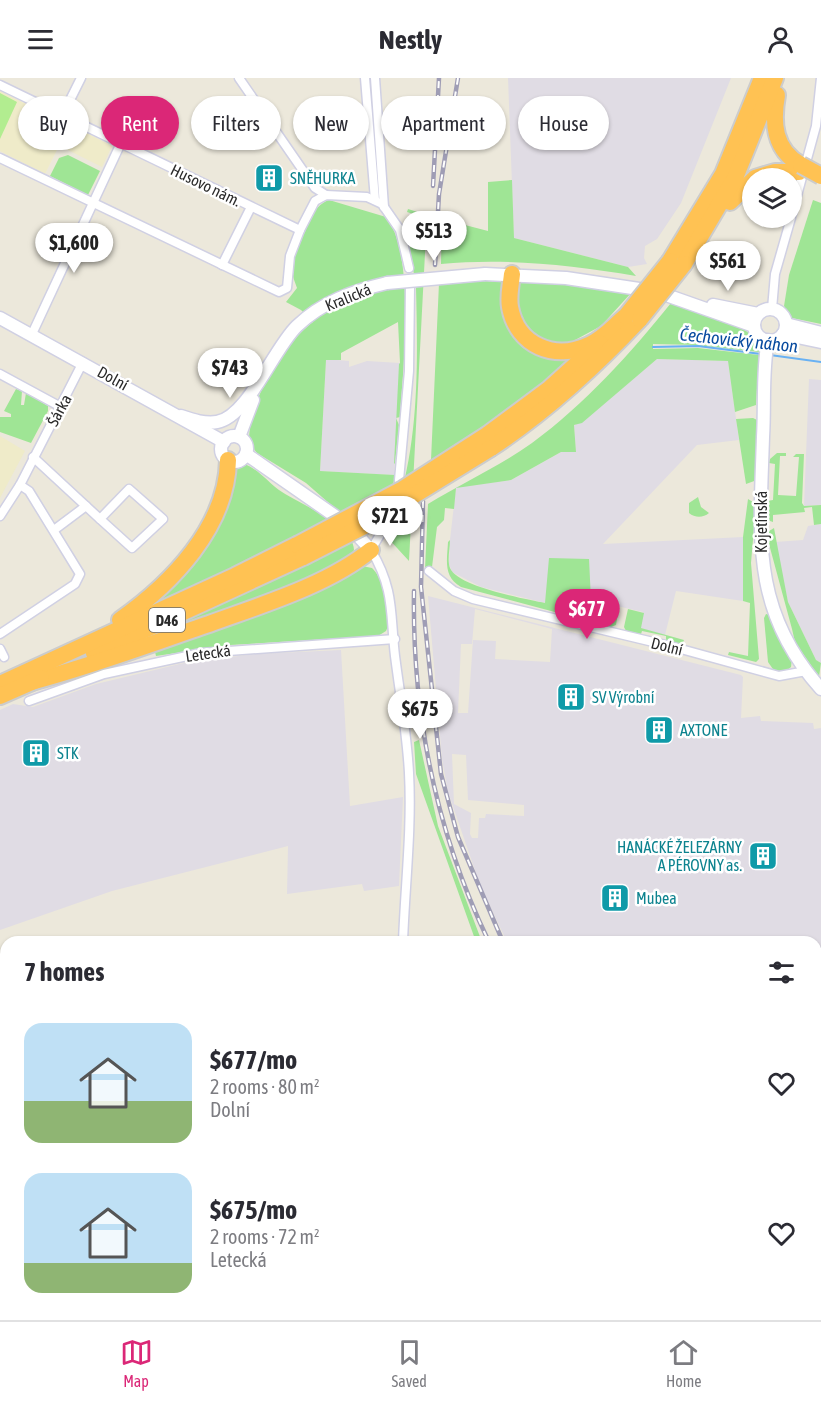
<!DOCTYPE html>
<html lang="en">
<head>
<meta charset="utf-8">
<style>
  body { margin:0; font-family:"Asap Condensed",sans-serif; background:#f7f7f7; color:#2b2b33; height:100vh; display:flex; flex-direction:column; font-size:22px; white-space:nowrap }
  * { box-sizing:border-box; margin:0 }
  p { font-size:20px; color:#7c7c81 }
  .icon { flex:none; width:33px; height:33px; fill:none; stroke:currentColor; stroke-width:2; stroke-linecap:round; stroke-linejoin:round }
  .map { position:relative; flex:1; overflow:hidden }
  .sheet { position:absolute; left:0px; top:858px; width:822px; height:384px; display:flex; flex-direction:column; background:#fff; border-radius:18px 18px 0 0; box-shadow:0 2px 4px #0004 }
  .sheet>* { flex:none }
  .hud { position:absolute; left:18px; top:18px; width:786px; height:54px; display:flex; gap:12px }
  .fabs { position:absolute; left:742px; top:90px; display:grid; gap:12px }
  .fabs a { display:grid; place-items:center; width:60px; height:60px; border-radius:50%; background:#fff; box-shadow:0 2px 4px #0004; font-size:30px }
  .price { position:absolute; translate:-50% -51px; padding:0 14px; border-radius:21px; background:#fff; color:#222; font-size:20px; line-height:39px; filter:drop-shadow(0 2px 3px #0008) }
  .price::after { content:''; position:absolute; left:50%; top:36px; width:18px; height:14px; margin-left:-9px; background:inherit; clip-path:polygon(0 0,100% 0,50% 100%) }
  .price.selected { background:#db2777; color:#fff }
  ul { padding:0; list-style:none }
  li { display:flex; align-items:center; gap:18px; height:150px; padding:0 24px }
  li span { display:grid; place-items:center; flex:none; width:168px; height:120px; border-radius:18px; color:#555 }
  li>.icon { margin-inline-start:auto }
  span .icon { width:72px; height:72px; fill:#fffc; stroke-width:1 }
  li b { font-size:26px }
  h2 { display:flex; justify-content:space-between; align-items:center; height:72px; padding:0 24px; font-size:26px }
  .tag { padding:0 21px; border-radius:27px; background:#fff; box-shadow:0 2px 4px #0004; font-size:21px; line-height:54px }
  .tag.selected { background:#db2777; color:#fff }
  header { display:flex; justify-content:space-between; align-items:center; height:78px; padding:0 24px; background:#fff; font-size:27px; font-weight:700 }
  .tabs { display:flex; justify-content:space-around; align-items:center; height:84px; border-top:2px solid #e1e1e2; background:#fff; font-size:16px; color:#7c7c81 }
  .tabs a { display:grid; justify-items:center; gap:3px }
  .tabs .selected { color:#db2777 }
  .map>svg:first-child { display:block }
  .industrial { fill:#e0dce4; fill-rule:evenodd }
  .education { fill:#efebc9 }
  .green { fill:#9fe595 }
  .pitch { fill:#b2ed90 }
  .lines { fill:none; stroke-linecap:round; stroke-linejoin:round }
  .stream { stroke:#69b1f3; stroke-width:2 }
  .minor-casing { stroke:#d0d0e3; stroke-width:11 }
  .secondary-casing { stroke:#d0d0e3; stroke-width:15 }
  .motorway-casing { stroke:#ccc; stroke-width:20 }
  .minor { stroke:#fff; stroke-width:8 }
  .secondary { stroke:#fff; stroke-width:12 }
  .motorway { stroke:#ffc253; stroke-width:16 }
  .rail-casing { stroke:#9f9db5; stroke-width:4.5 }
  .rail { stroke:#fff; stroke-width:2; stroke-dasharray:7; stroke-linecap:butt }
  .secondary-bridge-casing { stroke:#d0d0e3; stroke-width:15; stroke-linecap:butt }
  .motorway-bridge-casing { stroke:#ccc; stroke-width:20; stroke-linecap:butt }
  .secondary-bridge { stroke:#fff; stroke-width:12 }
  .motorway-bridge { stroke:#ffc253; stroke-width:16 }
  .labels { text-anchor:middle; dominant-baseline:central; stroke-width:5; stroke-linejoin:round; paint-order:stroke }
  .shield { fill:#fff; stroke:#6a6a6a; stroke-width:1.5 }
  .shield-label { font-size:15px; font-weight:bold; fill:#2a2a2a }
  .culture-label { font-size:16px; fill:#0d838f; stroke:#fff; text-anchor:start }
  .street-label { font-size:16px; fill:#2a2a2a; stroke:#fff }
  .water-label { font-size:18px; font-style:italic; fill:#084b9f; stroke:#fff }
</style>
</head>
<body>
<header><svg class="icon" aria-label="menu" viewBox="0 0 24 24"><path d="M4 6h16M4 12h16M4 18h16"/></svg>Nestly<svg class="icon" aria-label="person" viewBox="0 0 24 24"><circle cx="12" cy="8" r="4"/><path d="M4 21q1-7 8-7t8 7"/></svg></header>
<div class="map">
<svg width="821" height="1242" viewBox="0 0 821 1242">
  <rect width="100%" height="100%" fill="#ece8db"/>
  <g class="industrial">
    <path d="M508,0H731L681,125L657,161L645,168L644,180L647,186L628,189L514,160Z"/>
    <path d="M326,281L349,283V289L367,283L400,285L394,397L320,393Z"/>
    <path d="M657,281L728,283L739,362L697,367L603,466L743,459V523L676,513L665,557L640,550L643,534L591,522L589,536L481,509L452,494L449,486L450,462L456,409L511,402L561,374H576L574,347L582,344Z"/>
    <path d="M809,301L821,302V427L804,428Z"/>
    <path d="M821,446V585L816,582L788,524L775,464L803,462L808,448Z"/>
    <path d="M428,518L741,597L743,599L741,640L760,638L761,643L813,645L814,651L821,650V1193L816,1190V864H507L480,807L448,714L442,681ZM475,531L552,551L550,584L495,581L496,563L473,562L468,635H458L461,566H472ZM452,676L466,677L468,722L524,727V738L486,736L485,740H479L478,760H472L470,756L471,735L454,726Z"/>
    <path d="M341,572L350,728L403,719L399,808L364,813L362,806L287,816L288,768L112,813L0,852V632L13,626L33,629L96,606L188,584L256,576Z"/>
  </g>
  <g class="education">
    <path d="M0,13L48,37L52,44L66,50L69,46L112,68L102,89L64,70L57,72L45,96L0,73Z"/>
    <path d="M0,358L25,373L0,420Z"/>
  </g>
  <g class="green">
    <path d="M68,77L100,93L88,117L50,98L59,80Z"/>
    <path d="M512,102L514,160L628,189L636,198C571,187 506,180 441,186L442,141L488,153V104Z"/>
    <path d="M329,122L386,139C416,176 403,292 400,339L396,340L399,347L395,385L394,386L399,286L400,285L398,244L341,275V282H326L320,393L395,397L391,417L346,440L306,405L257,375L249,365C248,324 281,268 313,244L301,232L286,224L297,210C295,204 292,198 292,192C293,172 309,128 329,122Z"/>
    <path d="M813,122L821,125V246L792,240L784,228L789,197Z"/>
    <path d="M408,131L427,137L409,483L386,458C420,382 418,291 416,210C415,192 404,167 415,152L425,150L426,140L407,134Z"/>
    <path d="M484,203L501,204C503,261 517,276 573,283L502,340L482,349L431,382L439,205Z"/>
    <path d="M521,204L563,206L632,214L601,248L564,268C556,265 545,264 536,260C518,251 512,221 521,204Z"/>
    <path d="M671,225L735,245V248C748,252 758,260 759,274L698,267L653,266V271L698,270L759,277L756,327L735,334L728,283L657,281L582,345L574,347L576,374H561L511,402L456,410L454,431L445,430L444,442L437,449L432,489L429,493L425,491L428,426C462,405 500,388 532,365C585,326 630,276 671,225Z"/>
    <path d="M16,311L22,313L21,327H24L26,315L48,328V333L31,365L0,354V339H11V336L4,333Z"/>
    <path d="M753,340L759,343L757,402L746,406L736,341Z"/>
    <path d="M777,375H786V378H780L778,417L796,418L799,379H793L796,376H804L802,425L804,428L821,427V446L814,447L812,429L804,430L805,434L773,437V444L767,442V423L773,422L775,386L769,385L770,381Z"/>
    <path d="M243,386C255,388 268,404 279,412C297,425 354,447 354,472L351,478L362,488L372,490C384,501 394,539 386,553L378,558L230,567L156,578L145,532L170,508L233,387Z"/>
    <path d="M698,419L701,429L709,435C703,440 695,440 689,435V425Z"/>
    <path d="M748,421L756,426L751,485L759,581L756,584L728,577L729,574L748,578L750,525L743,523V459Z"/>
    <path d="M774,450L788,524L816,582L821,585L819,599L795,564L792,551L766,455Z"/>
    <path d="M450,462C450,471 447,482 450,490C458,509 526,521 545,525L549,480L589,481L591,522L619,529L616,547L611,549L461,509C443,498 447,483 448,464Z"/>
    <path d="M628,531L644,535L641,550L684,562L682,567L666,563V558L642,553L641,556L626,553L624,549Z"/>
    <path d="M766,536L770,537L792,580L791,589L785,594H775L768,584L764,540Z"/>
    <path d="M419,662L438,748L482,864H476L416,696L414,664Z"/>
  </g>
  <path class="pitch" d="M0,15L17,24L0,61Z"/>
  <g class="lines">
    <g class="stream">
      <path d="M653,269L698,268L761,276"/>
      <path d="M770,277L821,284"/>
    </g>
    <g class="minor-casing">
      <g id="minor">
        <path d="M239,0L315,110L326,117"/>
        <path d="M365,0L375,122"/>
        <path d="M375,0L384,129"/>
        <path d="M0,7L300,152"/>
        <path d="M63,36L81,0"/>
        <path d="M0,80L279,214L287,210L290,178L300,152L315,123L326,117L367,119L382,126L400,152L409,190"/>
        <path d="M792,136L816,48L821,0"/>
        <path d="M222,187L251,129"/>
        <path d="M772,231L775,196L791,140"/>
        <path d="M32,256L121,65"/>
        <path d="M0,296L61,329"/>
        <path d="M33,379L100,441"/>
        <path d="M399,402L409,293L410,208"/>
        <path d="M129,411L163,441L132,470L100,441Z"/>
        <path d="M0,438L20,407L83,284"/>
        <path d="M388,443L371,472C395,512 390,536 395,578C400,617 407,656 409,695C412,751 405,808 403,864"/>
        <path d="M54,452L86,428"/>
        <path d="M429,493L454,513L473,521L670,568L779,598L806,593"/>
        <path d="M0,556L75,506L80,496L29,413L20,407"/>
        <path d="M0,571L4,579"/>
        <path d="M29,623L104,596L201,575L395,561"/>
        <path d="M389,1242V1236"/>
      </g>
    </g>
    <g class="secondary-casing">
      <g id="secondary">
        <path d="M485,196L566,200L639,211"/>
        <path d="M669,218L754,248"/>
        <path d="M713,227L758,236"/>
        <circle cx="770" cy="247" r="16"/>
        <path d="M0,240L224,364"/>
        <path d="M786,246L821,255"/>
        <path d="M783,256L821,264"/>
        <path d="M768,262C762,293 765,328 763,359C760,457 750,532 821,611"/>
        <path d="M181,338C193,342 205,346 217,344C248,339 273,271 297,248C322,224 353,213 387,205"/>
        <circle cx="234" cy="371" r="13"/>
        <path d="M239,359L253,322"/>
        <path d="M246,376L335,438"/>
        <path d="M359,459L371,472"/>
      </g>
    </g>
    <g class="motorway-casing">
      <g id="motorway">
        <path d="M777,17C772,45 774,72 801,87"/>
        <path d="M755,100L775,94H799"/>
        <path d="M730,124L753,102"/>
        <path d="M670,183L723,96L762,0"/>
        <path d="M684,186L735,100L775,0"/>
        <path d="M512,196C511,207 508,218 510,229C517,268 555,283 589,267C603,261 614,248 626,238"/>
        <path d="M487,357L549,311L600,265"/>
        <path d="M491,370C547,333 594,290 640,241"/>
        <path d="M120,542C171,506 227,449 228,382"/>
        <path d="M94,575L303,479"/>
        <path d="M31,604C92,588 150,566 209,546C261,527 328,507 371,472"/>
        <path d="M0,606L235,498L297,467"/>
        <path d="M0,618L41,600"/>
      </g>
    </g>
    <use href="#minor" class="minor"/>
    <use href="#secondary" class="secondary"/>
    <use href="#motorway" class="motorway"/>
    <g class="rail-casing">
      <g id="rail">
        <path d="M433,108L439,0"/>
        <path d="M435,187L439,116L458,0"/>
        <path d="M423,423L421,509L441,696L458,759L503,864"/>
        <path d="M414,513C412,635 436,754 489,864"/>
        <path d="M816,872L821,871"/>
        <path d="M816,939L821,938"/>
        <path d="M816,1120L821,1119"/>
        <path d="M816,1137H821"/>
        <path d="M816,1181L821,1184"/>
        <path d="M816,1203L821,1206"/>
      </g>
    </g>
    <use href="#rail" class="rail"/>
    <g class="secondary-bridge-casing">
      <path id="secondary-bridge" d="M387,205L485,196"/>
    </g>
    <g class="motorway-bridge-casing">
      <g id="motorway-bridge">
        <path d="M801,87L821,98"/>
        <path d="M626,238L670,183"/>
        <path d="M640,241L684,186"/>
        <path d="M297,467L403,411L487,357"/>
        <path d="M303,479L364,448L491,370"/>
      </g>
    </g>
    <use href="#secondary-bridge" class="secondary-bridge"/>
    <use href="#motorway-bridge" class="motorway-bridge"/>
  </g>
  <defs>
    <g id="building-square" transform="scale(1.5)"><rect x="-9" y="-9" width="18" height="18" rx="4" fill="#0f9aa8" stroke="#fff"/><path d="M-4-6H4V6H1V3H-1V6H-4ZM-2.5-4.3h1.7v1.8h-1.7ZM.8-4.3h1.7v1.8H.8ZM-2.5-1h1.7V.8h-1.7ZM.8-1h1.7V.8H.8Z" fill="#fff"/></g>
  </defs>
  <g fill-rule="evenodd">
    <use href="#building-square" x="269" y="100"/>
    <use href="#building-square" x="571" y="619"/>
    <use href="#building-square" x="659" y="652"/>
    <use href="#building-square" x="36" y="675"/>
    <use href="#building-square" x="763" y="778"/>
    <use href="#building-square" x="615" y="820"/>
  </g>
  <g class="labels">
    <rect class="shield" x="149" y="530" width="36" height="24" rx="4.5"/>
    <g class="shield-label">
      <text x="167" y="542">D46</text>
    </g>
    <g class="culture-label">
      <text x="290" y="100">SNĚHURKA</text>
      <text x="592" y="619">SV Výrobní</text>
      <text x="680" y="652">AXTONE</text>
      <text x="57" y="675">STK</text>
      <text x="742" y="769" text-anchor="end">HANÁCKÉ ŽELEZÁRNY<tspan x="742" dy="18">A PÉROVNY as.</tspan></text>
      <text x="636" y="820">Mubea</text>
    </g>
    <g class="street-label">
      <text transform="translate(206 107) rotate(26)">Husovo nám.</text>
      <text transform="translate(348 219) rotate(-22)">Kralická</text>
      <text transform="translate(113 300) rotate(29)">Dolní</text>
      <text transform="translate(59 332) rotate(-62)">Šárka</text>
      <text transform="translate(761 444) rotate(-90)">Kojetínská</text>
      <text transform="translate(667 568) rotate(14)">Dolní</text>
      <text transform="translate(208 575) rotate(-8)">Letecká</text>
    </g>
    <g class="water-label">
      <text transform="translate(739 262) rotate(6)">Čechovický náhon</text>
    </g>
  </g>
</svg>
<div class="fabs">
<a><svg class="icon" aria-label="layers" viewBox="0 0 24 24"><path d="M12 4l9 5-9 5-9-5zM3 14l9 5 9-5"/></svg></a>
</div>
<b class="price" style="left:434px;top:184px">$513</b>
<b class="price" style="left:74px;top:196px">$1,600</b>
<b class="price" style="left:728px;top:214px">$561</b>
<b class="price" style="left:230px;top:321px">$743</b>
<b class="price" style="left:390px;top:469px">$721</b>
<b class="price selected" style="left:587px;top:562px">$677</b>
<b class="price" style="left:420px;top:662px">$675</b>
<div class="hud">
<a class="tag">Buy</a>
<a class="tag selected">Rent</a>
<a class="tag">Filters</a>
<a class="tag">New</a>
<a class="tag">Apartment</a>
<a class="tag">House</a>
</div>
<section class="sheet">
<h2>7 homes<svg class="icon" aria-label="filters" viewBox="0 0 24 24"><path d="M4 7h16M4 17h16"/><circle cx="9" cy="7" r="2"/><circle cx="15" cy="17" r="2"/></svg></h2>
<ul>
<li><span style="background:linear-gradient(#bfe0f5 65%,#8fb573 0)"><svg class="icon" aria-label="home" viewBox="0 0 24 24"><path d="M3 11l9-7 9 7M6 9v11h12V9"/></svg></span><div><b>$677/mo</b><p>2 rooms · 80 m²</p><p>Dolní</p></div><svg class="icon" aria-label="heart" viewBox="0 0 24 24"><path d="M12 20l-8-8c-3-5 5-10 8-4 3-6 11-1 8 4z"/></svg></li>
<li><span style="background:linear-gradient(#bfe0f5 75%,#8fb573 0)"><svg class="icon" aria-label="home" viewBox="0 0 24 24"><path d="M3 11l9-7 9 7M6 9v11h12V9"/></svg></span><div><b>$675/mo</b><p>2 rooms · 72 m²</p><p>Letecká</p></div><svg class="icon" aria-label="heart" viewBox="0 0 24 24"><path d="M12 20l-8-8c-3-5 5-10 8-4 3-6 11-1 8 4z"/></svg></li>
</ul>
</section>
</div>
<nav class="tabs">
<a class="selected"><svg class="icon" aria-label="map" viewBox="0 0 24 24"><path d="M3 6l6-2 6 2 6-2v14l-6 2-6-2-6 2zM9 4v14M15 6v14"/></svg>Map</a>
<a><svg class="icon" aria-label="saved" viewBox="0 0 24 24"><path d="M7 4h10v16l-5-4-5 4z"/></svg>Saved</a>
<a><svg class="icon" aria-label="home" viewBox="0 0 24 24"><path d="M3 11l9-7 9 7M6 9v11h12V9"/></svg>Home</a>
</nav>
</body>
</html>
